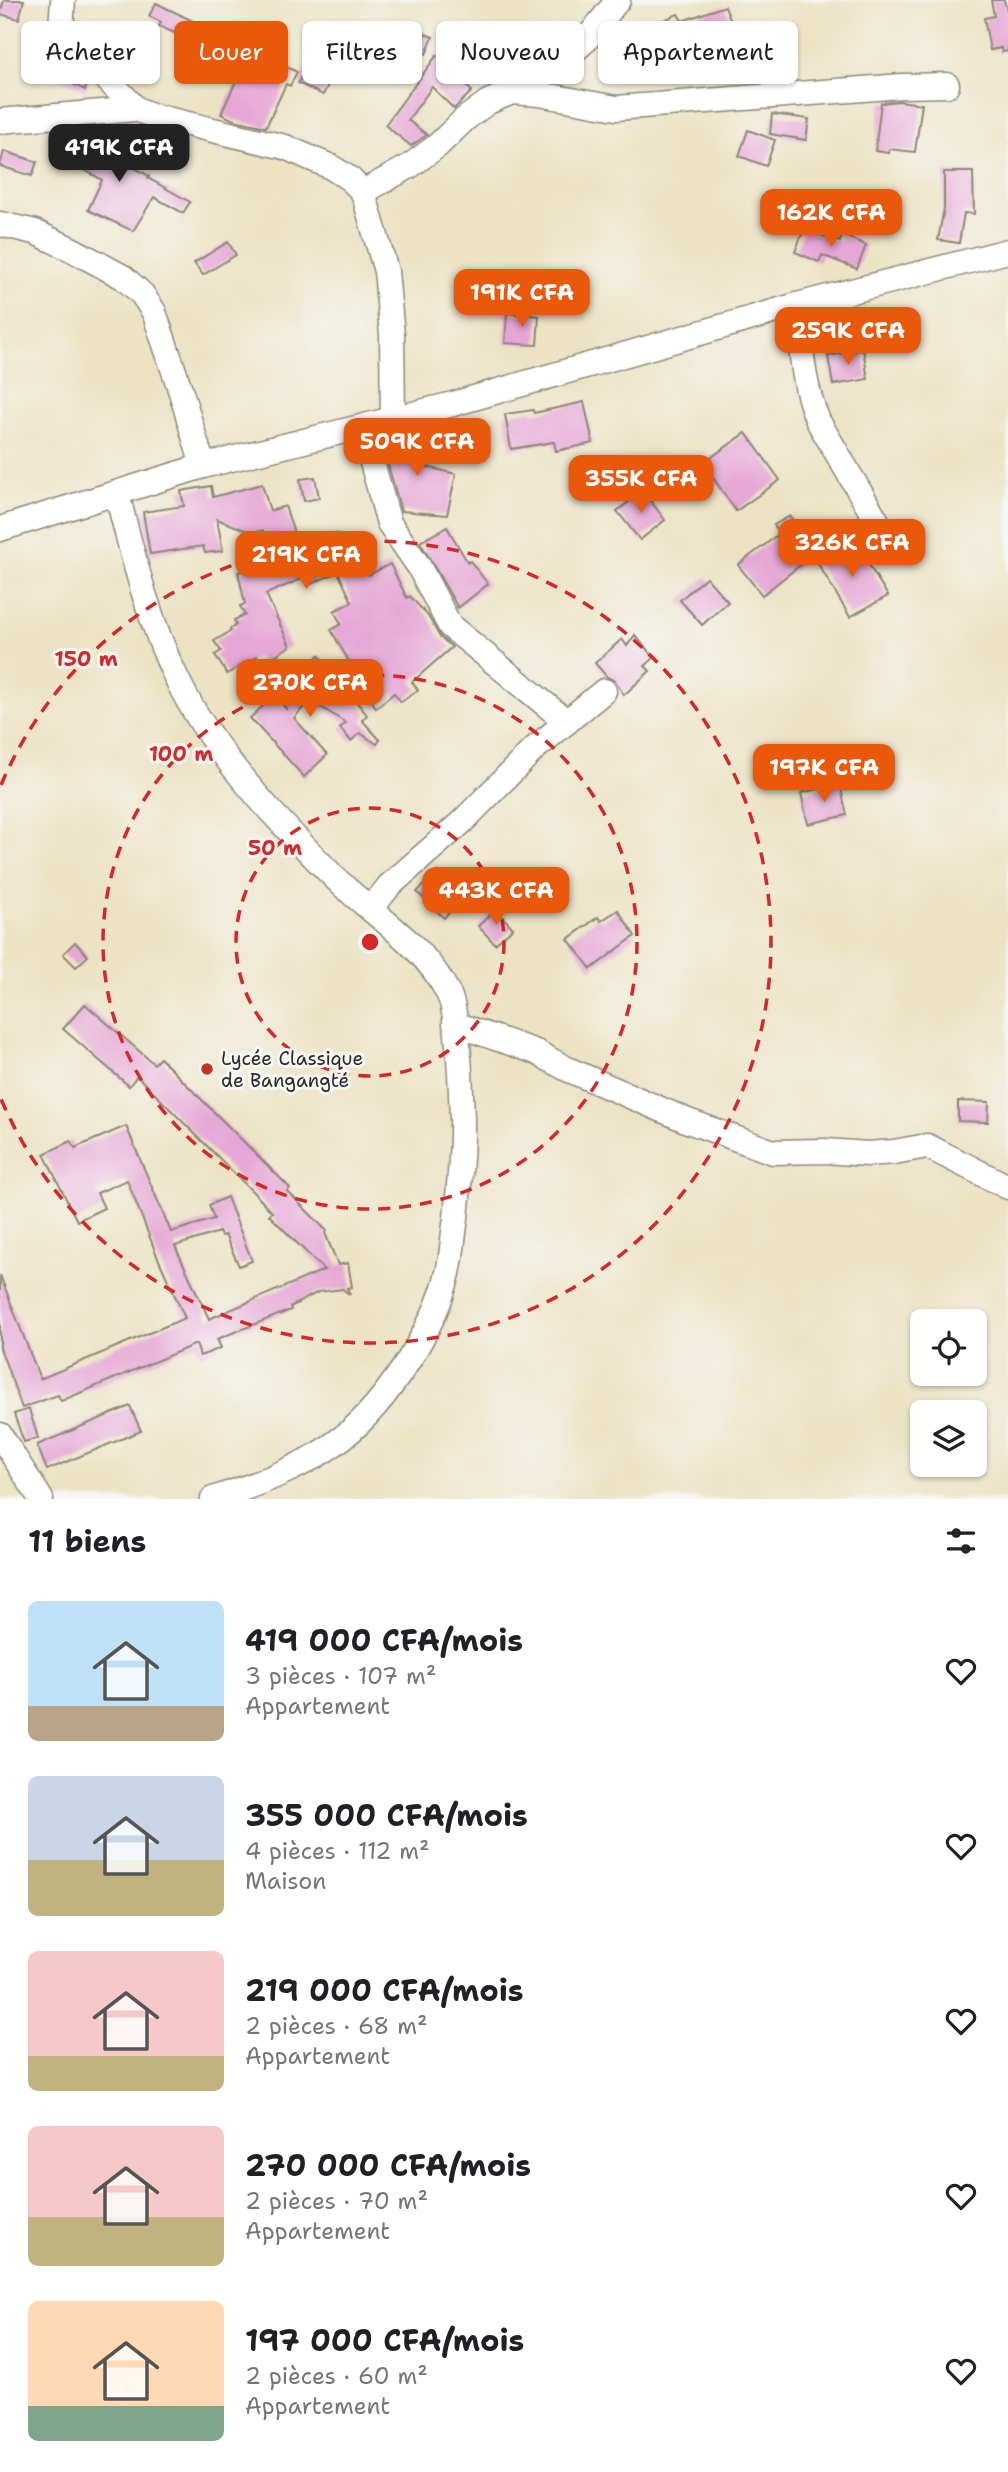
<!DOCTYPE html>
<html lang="fr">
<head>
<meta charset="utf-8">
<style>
  body { margin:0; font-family:"Shantell Sans",sans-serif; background:#f2f2f2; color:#202124; height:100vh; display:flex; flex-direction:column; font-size:26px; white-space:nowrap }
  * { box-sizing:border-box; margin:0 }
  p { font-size:23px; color:#757577 }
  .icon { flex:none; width:38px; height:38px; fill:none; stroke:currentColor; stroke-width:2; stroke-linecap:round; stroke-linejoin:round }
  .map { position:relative; height:1499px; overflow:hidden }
  .details { display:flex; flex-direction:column; background:#fff; flex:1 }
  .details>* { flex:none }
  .top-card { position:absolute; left:21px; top:21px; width:966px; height:63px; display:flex; gap:14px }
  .fabs { position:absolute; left:910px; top:1309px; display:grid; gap:14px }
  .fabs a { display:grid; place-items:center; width:77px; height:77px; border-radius:10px; background:#fff; box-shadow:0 2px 5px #0004; font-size:35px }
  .price { position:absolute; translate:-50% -60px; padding:0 16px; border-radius:14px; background:#ea580c; color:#fff; font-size:23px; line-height:46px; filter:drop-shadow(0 2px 4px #0008) }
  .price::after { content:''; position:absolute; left:50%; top:42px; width:21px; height:16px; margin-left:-10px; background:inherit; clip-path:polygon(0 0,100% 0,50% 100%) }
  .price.selected { background:#222; color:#fff }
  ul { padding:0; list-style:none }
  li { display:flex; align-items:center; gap:21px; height:175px; padding:0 28px }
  li span { display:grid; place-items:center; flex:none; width:196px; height:140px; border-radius:10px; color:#555 }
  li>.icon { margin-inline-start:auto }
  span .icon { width:84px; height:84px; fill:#fffc; stroke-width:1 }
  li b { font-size:30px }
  h2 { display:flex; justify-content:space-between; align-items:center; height:84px; padding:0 28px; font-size:30px }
  .chip { padding:0 24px; border-radius:10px; background:#fff; box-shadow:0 2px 5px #0004; font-size:24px; line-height:63px }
  .chip.selected { background:#ea580c; color:#fff }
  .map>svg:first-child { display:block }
  .building { fill:#e6a7d6 }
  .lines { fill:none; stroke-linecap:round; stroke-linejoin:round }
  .minor-casing { stroke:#8c8778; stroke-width:27 }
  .minor { stroke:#fff; stroke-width:24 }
  .ring { fill:none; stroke:#d62828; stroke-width:3.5; stroke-dasharray:12 9 }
  .poi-dot { fill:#c8321e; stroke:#f6f6f2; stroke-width:2.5 }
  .labels { text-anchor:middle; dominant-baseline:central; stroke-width:6; stroke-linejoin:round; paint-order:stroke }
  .poi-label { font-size:19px; fill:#2b2b2b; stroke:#f6f6f2; text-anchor:start }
  .centre { fill:#d62828; stroke:#f6f6f2; stroke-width:3.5 }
  .ring-label { font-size:21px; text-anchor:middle; font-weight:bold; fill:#d62828; stroke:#f6f6f2; stroke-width:6; stroke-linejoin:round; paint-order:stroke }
</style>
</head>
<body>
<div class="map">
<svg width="1008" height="1499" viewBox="0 0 1008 1499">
  <rect width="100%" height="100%" fill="#f6f6f2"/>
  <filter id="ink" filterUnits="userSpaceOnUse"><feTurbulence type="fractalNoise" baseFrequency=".0143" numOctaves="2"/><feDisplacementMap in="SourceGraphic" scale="14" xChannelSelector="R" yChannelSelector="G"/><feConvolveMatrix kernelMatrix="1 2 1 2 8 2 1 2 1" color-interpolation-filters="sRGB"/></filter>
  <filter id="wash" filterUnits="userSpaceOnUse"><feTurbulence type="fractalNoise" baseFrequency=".00686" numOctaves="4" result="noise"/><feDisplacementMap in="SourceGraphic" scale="28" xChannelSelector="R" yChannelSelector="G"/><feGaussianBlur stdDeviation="1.57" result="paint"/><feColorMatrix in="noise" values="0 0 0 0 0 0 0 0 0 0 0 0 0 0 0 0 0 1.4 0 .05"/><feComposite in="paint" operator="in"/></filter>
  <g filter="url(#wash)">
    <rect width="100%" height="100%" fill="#ece3c4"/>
    <g id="blocks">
      <g class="building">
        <path d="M4,0H24L19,19L0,14Z"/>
        <path d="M991,0H1004L1008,14V51L1002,52L1001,48L990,50L984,18L994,16Z"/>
        <path d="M156,3L297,72L290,86L286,84L266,127L234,120L221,114L237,79L225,74L231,59L159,26L161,22L149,16Z"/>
        <path d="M725,6L731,22L697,34L695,30L646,51L638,31L678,14L682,21Z"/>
        <path d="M403,25L433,37L426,54L396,41Z"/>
        <path d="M330,32L341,38L327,70L334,73L323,95L298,83L309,61L315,64Z"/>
        <path d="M467,37L487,52L464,84L472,91L454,109L432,87L408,120L427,135L411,146L385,125L437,55L451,60Z"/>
        <path d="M59,55L68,60L89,82L85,90L50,73Z"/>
        <path d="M899,101L922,104L915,152L889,149V153L875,151L881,103Z"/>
        <path d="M772,114L809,119L806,140L770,134Z"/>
        <path d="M748,130L775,140L766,166L739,156Z"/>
        <path d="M81,131L111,147L108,153L149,176L148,178L190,202L183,213L154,197L133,231L88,210L102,180L67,160Z"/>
        <path d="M4,151L37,162L32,176L0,166Z"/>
        <path d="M944,172H973L974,214L964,213L959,243L938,240L944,208Z"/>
        <path d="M861,192L875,195L872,209L858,206Z"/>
        <path d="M804,229L840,242L842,235L866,245L857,269L822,255L819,262L795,252Z"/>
        <path d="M228,242L236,255L203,275L194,263Z"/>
        <path d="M507,313L539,316L537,345L505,343Z"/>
        <path d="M863,349L868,379L833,385L828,356Z"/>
        <path d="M584,402L593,443L556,451L554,442L511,449L505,414L533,410L534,413Z"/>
        <path d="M746,433L780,480L736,511L703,463Z"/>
        <path d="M385,436L424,438L423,466L456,474L447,515L401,511L384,450Z"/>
        <path d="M315,477L319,498L304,501L300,479Z"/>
        <path d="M262,484L270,511L285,506L298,545L322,535L339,534L340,543L352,538L369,575L390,564L407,598L410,596L428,616L440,637L452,647L412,682L418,690L401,702L394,693L376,708L331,630L341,624L334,611L352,602L338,572L309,585L306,577L266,594L290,646L262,664L257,656L227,674L215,655L221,651L214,641L231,631L230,629L236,625L234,620L245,615L240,606L245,604L238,572L275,564L263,530L253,533L217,519L223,551L205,553L203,546L150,554L143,512L184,506L181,491L211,486L213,497Z"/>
        <path d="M643,491L665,520L640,540L617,511Z"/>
        <path d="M790,516L812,556L762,595L738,565L779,534L774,525Z"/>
        <path d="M447,527L468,563L470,561L488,584L458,608L420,542Z"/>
        <path d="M854,541L888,596L850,617L817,562Z"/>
        <path d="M706,577L728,602L702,625L680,600Z"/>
        <path d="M635,635L654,658L645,666L650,671L624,695L615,681L607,677L595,663L622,639L627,646Z"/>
        <path d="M319,655L367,715L362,720L380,740L377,744L360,733L351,741L340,728L346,723L310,700L294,718L327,755L304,777L250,718L274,696L286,709L288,686L334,689L308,666Z"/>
        <path d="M840,784L847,815L808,824L801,793Z"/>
        <path d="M437,872L463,898L444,918L417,892Z"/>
        <path d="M496,910L513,928L495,944L478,926Z"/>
        <path d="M618,910L635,936L591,969L568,939L598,917L601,921Z"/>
        <path d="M75,942L88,956L76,967L63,954Z"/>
        <path d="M85,1004L154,1064L160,1058L290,1188L287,1191L327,1231L325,1233L338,1265L348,1263L352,1287L347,1288L350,1295L343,1289L318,1292L290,1307L291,1310L217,1339L221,1348L200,1356L196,1344L61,1401L58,1395L22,1408L0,1348V1275L40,1379L185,1318L158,1258L127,1180L97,1193L104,1208L77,1221L44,1154L71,1141L75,1148L126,1126L171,1232L214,1219L209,1205L227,1197L252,1261L239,1266L225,1235L221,1236L219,1232L175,1246L209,1319L324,1270L269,1215L272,1212L256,1195L137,1076L129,1086L63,1029Z"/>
        <path d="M958,1101L989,1102L988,1122L958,1121Z"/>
        <path d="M130,1406L141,1431L47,1470L37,1445Z"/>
        <path d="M29,1409L38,1438L24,1442L14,1414Z"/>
      </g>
    </g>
  </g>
  <g filter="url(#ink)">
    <use href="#blocks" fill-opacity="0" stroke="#8c8778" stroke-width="2"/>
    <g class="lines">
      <g class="minor-casing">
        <g id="minor">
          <path d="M63,0L61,28C83,57 111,82 136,109"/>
          <path d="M512,92L539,94L616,108L902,86L947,85"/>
          <path d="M0,121L136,109L154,116L285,147L331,167L350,179L363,192L386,271L392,335L393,419"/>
          <path d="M363,192L410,166L437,146L465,119L488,102L512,92L554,68L586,40L618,0"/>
          <path d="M0,224L35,232L73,250L123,277L142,294L154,312L181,392L203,466"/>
          <path d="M797,305C801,345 802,384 818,421L894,550"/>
          <path d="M362,427L389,523L418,565L450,626L567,722"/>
          <path d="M117,494C133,556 148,619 176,677C209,748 274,817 329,872C369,914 423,941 449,995C459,1015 461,1093 462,1119C463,1152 459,1184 456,1218C453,1236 452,1255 448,1273C435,1328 386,1404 342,1438C305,1467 258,1484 213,1499"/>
          <path d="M0,529L203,466L453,404L797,305L1008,251"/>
          <path d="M371,909L389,886L463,821L534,749L604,691"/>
          <path d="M455,1024L536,1052L567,1069L688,1121L773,1152L825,1151L868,1154L894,1152L927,1146L1008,1187"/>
          <path d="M0,1435L41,1499"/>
        </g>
      </g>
      <use href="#minor" class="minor"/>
    </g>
  </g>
  <g class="ring">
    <circle cx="370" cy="942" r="134"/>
    <circle cx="370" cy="942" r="267"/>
    <path d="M1 785A401 401 0 1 1 1 1099"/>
  </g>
  <circle class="poi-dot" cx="207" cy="1069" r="7"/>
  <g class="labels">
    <g class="poi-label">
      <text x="221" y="1058">Lycée Classique<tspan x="221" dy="22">de Bangangté</tspan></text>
    </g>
  </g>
  <circle cx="370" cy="942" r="10" class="centre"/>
  <g class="ring-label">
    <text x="86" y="666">150 m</text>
    <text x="181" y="761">100 m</text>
    <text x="275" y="855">50 m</text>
  </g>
</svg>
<div class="fabs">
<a><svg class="icon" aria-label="locate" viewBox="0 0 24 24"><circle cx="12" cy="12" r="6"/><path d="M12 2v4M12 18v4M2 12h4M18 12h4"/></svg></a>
<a><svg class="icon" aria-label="layers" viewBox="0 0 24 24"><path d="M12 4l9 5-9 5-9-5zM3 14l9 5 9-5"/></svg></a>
</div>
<b class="price selected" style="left:119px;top:184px">419K CFA</b>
<b class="price" style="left:831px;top:249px">162K CFA</b>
<b class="price" style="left:522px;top:329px">191K CFA</b>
<b class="price" style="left:848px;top:367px">259K CFA</b>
<b class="price" style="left:417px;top:478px">509K CFA</b>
<b class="price" style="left:641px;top:515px">355K CFA</b>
<b class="price" style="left:852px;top:579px">326K CFA</b>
<b class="price" style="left:306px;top:591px">219K CFA</b>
<b class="price" style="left:310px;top:719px">270K CFA</b>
<b class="price" style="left:824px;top:804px">197K CFA</b>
<b class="price" style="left:496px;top:927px">443K CFA</b>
<div class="top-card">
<a class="chip">Acheter</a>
<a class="chip selected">Louer</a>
<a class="chip">Filtres</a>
<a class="chip">Nouveau</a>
<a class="chip">Appartement</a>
</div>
</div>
<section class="details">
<h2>11 biens<svg class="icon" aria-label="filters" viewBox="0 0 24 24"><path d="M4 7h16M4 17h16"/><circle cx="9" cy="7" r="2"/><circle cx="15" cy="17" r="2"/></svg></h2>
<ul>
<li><span style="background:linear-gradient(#bfe0f5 75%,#b9a48a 0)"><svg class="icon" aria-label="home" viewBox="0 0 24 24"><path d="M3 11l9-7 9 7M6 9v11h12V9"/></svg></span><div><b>419 000 CFA/mois</b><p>3 pièces · 107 m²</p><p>Appartement</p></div><svg class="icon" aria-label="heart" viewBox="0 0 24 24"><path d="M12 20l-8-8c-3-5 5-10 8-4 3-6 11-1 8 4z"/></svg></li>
<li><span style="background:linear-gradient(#c9d6e8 60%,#c2b280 0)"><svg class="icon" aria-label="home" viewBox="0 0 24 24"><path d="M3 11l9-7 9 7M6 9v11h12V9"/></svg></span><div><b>355 000 CFA/mois</b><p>4 pièces · 112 m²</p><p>Maison</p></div><svg class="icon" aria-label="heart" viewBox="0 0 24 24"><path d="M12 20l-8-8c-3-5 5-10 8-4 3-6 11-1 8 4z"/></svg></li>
<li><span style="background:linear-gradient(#f6c9c9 75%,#c2b280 0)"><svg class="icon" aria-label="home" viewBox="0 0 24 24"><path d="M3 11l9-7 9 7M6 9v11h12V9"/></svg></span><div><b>219 000 CFA/mois</b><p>2 pièces · 68 m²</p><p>Appartement</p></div><svg class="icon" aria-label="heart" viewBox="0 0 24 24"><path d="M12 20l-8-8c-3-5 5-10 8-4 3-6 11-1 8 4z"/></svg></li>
<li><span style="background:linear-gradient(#f6c9c9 65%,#c2b280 0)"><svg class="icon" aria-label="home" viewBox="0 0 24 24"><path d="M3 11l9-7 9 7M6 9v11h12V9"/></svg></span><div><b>270 000 CFA/mois</b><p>2 pièces · 70 m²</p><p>Appartement</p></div><svg class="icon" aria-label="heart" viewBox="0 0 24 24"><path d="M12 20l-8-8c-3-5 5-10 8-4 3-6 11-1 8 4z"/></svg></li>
<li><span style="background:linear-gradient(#ffd9b3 75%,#7fa58c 0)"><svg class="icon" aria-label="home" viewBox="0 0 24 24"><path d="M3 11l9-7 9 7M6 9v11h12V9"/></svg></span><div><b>197 000 CFA/mois</b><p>2 pièces · 60 m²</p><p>Appartement</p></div><svg class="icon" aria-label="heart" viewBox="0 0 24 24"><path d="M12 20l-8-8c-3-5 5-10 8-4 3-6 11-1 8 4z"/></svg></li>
</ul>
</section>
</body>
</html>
